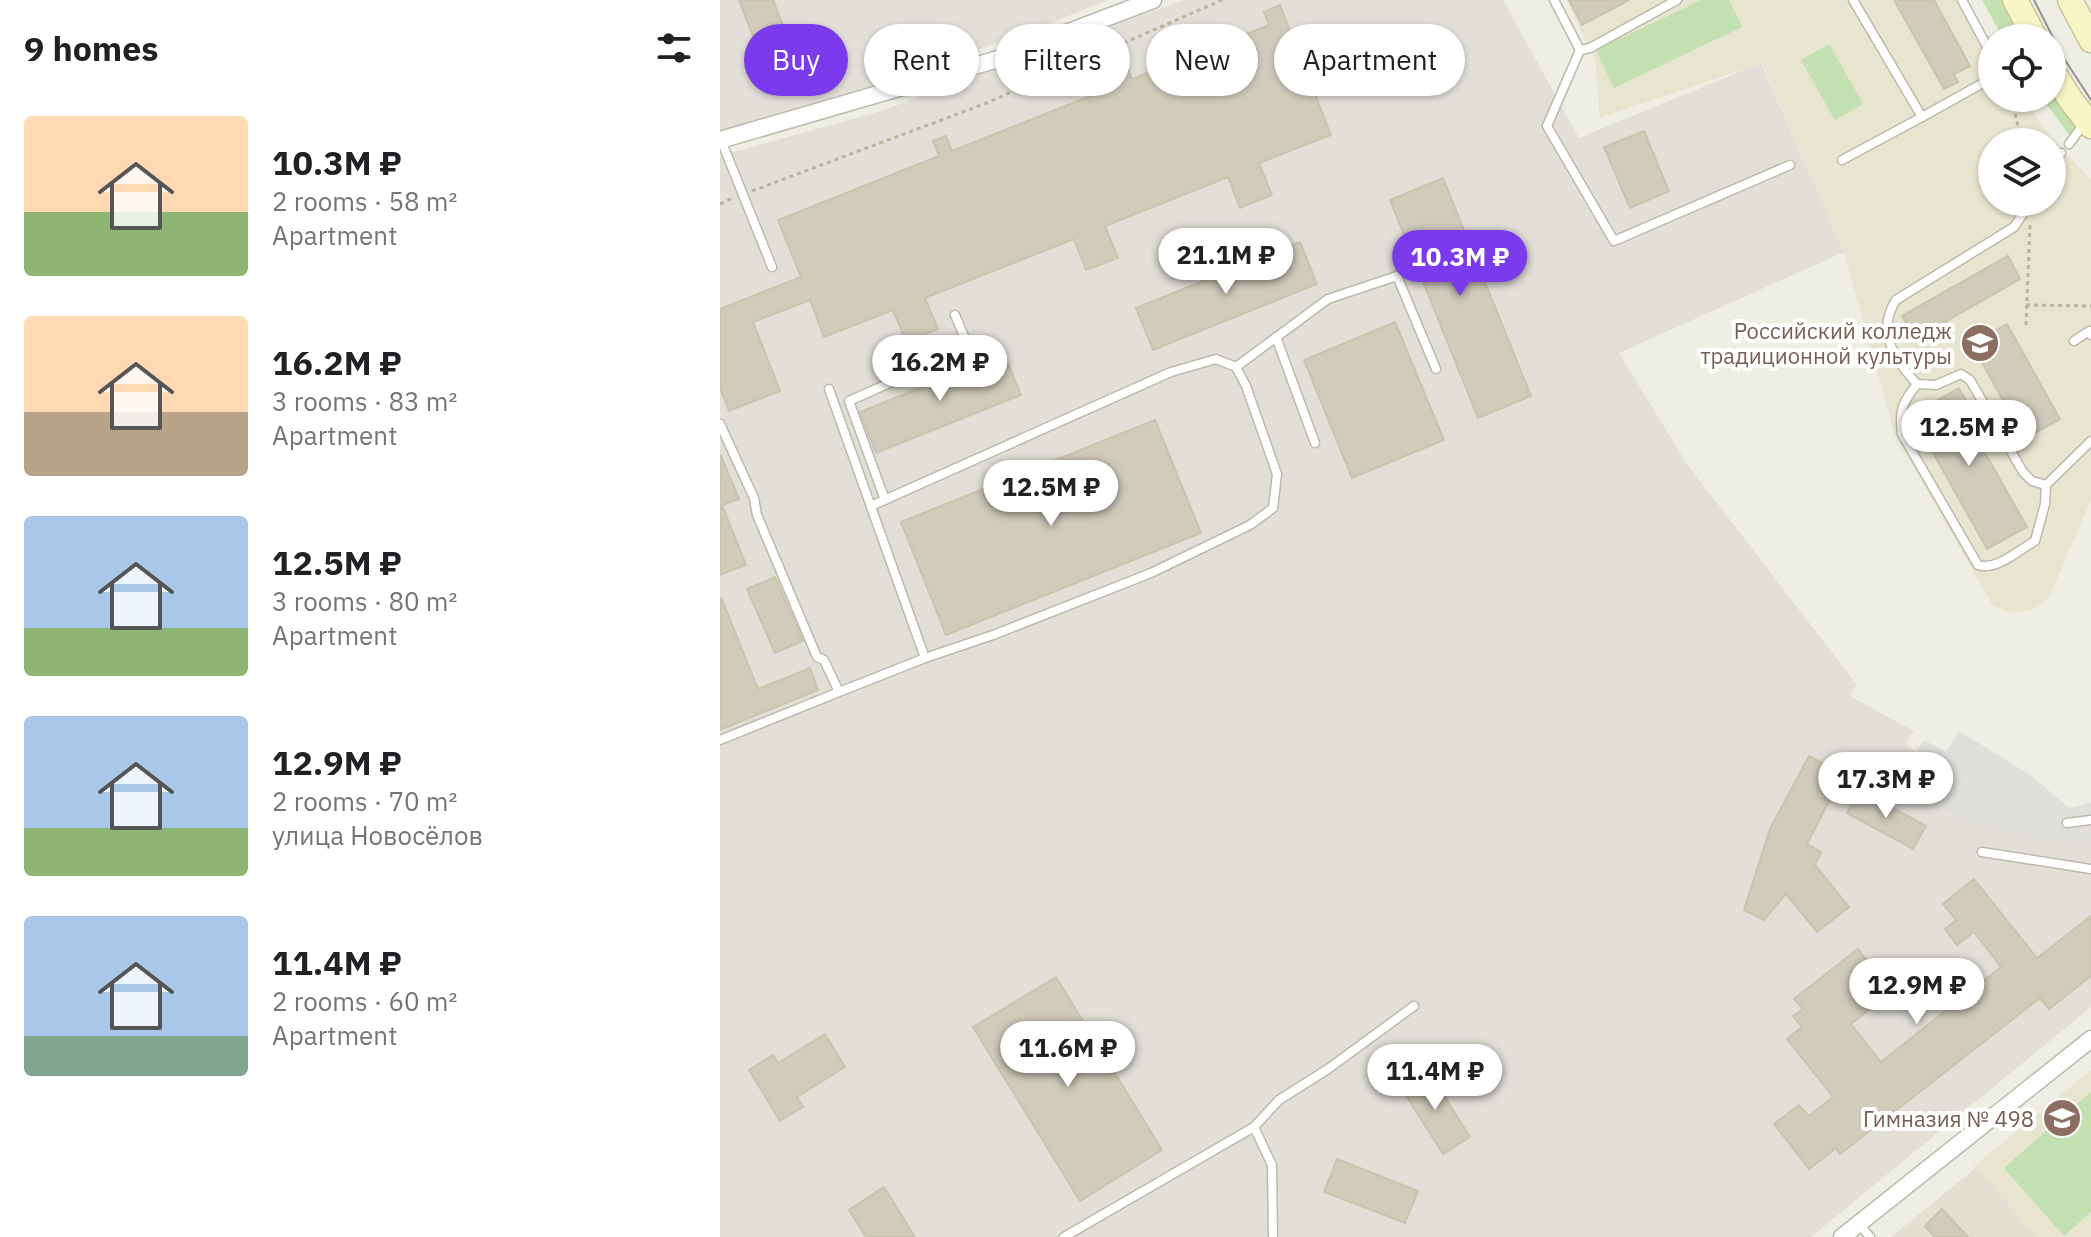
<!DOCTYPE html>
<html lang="en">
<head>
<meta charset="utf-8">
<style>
  body { margin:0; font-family:"IBM Plex Sans",sans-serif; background:#f2f2f2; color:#202124; height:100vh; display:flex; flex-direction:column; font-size:30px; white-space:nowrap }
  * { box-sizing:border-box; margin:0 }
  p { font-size:26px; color:#757577 }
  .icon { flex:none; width:44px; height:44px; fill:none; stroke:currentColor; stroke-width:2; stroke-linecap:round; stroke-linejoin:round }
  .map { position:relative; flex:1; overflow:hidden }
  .side { display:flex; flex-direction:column; background:#fff; width:720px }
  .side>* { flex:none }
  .guide { position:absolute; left:24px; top:24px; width:760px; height:72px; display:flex; gap:16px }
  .fabs { position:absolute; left:1258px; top:24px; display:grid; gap:16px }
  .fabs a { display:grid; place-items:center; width:88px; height:88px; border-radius:50%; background:#fff; box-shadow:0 2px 6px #0004; font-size:40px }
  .price { position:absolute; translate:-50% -68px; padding:0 18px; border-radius:28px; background:#fff; color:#222; font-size:26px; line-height:52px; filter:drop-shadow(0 2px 4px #0008) }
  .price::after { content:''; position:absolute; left:50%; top:48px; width:24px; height:18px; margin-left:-12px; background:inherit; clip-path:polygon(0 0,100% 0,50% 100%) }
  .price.selected { background:#7c3aed; color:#fff }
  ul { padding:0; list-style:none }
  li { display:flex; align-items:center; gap:24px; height:200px; padding:0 24px }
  li span { display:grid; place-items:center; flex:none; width:224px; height:160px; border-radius:8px; color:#555 }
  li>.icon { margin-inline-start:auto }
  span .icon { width:96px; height:96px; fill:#fffc; stroke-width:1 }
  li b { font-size:34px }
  h2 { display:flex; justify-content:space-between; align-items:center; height:96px; padding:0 24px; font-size:34px }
  .tag { padding:0 28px; border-radius:36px; background:#fff; box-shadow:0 2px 6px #0004; font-size:28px; line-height:72px }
  .tag.selected { background:#7c3aed; color:#fff }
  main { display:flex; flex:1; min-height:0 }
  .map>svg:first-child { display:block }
  .residential { fill:#e3e0d3 }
  .industrial { fill:#e2dfd9 }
  .education { fill:#e7e4cf; fill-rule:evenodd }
  .green { fill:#c3e0b1 }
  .parking { fill:#e1dfdc }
  .building { fill:#d0cbbb; stroke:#c9c4af; stroke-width:2 }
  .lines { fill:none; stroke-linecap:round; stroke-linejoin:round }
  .lane-casing { stroke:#bdb9ab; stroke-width:11 }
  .street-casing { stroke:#bdb9ab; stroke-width:19 }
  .secondary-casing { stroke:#cac598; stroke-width:27 }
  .path { stroke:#bab49b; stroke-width:3; stroke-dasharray:4 4; stroke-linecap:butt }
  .lane { stroke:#fff; stroke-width:8 }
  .street { stroke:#fff; stroke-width:16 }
  .secondary { stroke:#f7f4c6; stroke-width:24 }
  .tram { stroke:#939393; stroke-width:2 }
  .labels { text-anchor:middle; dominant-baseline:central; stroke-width:8; stroke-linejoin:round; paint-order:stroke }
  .education-label { font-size:22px; fill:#785e54; stroke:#fff; text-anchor:end }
</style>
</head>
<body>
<main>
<section class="side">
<h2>9 homes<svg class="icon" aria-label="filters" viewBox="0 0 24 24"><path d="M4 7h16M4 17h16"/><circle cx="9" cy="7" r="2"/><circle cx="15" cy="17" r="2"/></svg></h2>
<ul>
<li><span style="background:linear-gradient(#ffd9b3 60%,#8fb573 0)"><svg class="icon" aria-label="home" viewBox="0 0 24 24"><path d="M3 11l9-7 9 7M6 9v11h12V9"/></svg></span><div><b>10.3M ₽</b><p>2 rooms · 58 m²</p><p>Apartment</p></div></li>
<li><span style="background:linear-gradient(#ffd9b3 60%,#b9a48a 0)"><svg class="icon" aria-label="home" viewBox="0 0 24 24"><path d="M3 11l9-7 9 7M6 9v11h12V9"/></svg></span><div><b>16.2M ₽</b><p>3 rooms · 83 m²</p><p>Apartment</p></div></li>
<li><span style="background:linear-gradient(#a9c7e8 70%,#8fb573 0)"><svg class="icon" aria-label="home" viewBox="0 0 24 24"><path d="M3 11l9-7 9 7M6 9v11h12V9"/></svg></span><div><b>12.5M ₽</b><p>3 rooms · 80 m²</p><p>Apartment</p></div></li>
<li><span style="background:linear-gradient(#a9c7e8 70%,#8fb573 0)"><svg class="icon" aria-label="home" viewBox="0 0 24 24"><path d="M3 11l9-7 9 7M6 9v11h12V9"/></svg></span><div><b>12.9M ₽</b><p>2 rooms · 70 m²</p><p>улица Новосёлов</p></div></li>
<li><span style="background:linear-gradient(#a9c7e8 75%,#7fa58c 0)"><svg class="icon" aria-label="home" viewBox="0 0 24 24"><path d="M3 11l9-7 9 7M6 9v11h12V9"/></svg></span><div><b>11.4M ₽</b><p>2 rooms · 60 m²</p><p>Apartment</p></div></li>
</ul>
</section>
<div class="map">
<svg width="1371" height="1237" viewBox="0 0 1371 1237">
  <rect width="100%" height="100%" fill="#efeee4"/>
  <path class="residential" d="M1371,1074V1237H1171Z"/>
  <g class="industrial">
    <path d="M0,0H388L311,31L66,115L0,133Z"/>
    <path d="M464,0H783L859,138L1041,63L1124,252L899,353L967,464L1137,685L1130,696L1194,731L1186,744L1196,752L1174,787L1234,817L1311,837L1371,843V1007L1091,1237H0V156L161,111Z"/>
  </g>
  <g class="education">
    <path d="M846,0H1247L1272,46V98H1303L1329,135L1371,180V500L1328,599L1312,610L1293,613L1273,606L1175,435L1124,252L1042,63L880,118L875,59ZM1272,142H1332V202H1272Z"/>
    <path d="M1371,1070V1237H1317L1254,1166Z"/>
  </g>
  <g class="green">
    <path d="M981,0H1009L1022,27L894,88L876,50Z"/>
    <path d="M1262,0H1283L1302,38H1283Z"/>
    <path d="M1109,44L1143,104L1115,120L1081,60Z"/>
    <path d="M1332,95L1355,125L1350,136L1322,98H1332Z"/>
    <path d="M1371,1092V1212L1344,1236L1284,1168Z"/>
  </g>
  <path class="parking" d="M1239,731L1312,776L1349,808L1371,803V843L1311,837L1234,817L1174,786L1204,740L1226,752Z"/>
  <g class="building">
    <path d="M19,0H53L85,81L55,93Z"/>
    <path d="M849,0H909L862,25Z"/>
    <path d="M1174,0H1214L1250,66L1234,74L1238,82L1224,89Z"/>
    <path d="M560,5L611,135L539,163L552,195L520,208L508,177L385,226L398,258L366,270L354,239L205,298L218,329L186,341L173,310L104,337L90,300L33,322L60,391L9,411L0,388V309L81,277L58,220L219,156L213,141L226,136L232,151L398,85L393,73L407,67L412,79L549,25L544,12Z"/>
    <path d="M924,131L949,191L910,208L884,147Z"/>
    <path d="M723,178L811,396L758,418L670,200Z"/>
    <path d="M580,242L597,284L433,350L416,308Z"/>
    <path d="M1288,256L1300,279L1195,339L1182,316Z"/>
    <path d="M675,322L724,440L632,478L584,360Z"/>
    <path d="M1287,324L1340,419L1304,439L1252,344Z"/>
    <path d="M284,354L301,395L156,453L140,412Z"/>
    <path d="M1239,388L1255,417L1247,421L1307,527L1267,549L1192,415Z"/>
    <path d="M435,420L481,533L226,635L181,522Z"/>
    <path d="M0,454L19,499L2,505L26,565L0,575Z"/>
    <path d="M55,577L83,641L55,653L27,589Z"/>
    <path d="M1,597L38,689L90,668L98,690L0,730Z"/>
    <path d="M1089,756L1123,774L1087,844L1101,852L1095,865L1129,907L1097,932L1066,894L1044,920L1024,910L1050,829Z"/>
    <path d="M1140,790L1206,826L1193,849L1127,813Z"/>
    <path d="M1254,879L1317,958L1371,916V976L1329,1009L1320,998L1120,1154L1116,1148L1089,1169L1054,1124L1079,1105L1089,1116L1113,1097L1067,1039L1082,1027L1073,1016L1083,1009L1074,999L1138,949L1171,992L1131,1024L1161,1062L1281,967L1254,932L1237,945L1225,929L1236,920L1223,904Z"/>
    <path d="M336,977L442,1150L360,1201L253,1027Z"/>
    <path d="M105,1034L125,1067L77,1097L83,1107L60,1121L29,1070L53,1055L58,1063Z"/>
    <path d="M707,1069L750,1137L723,1154L680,1086Z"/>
    <path d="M617,1159L698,1191L685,1223L604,1192Z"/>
    <path d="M164,1187L195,1237H146L129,1210Z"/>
    <path d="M1222,1209L1248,1237H1215L1205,1226Z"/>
  </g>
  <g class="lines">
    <g class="lane-casing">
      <g id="lane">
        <path d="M834,0L860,50L870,48L957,0"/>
        <path d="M1133,0L1202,117L1272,78"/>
        <path d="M1242,0L1272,56"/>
        <path d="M860,50L827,126L894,241L1070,165"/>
        <path d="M1,140L52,267"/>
        <path d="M1349,144L1365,122"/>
        <path d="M1122,160L1202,117"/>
        <path d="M1332,168L1341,153"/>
        <path d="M1311,202L1294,227L1176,300C1156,331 1174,359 1197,384L1216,385L1241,374L1250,380L1303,472L1312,481L1326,485"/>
        <path d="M556,337L595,443"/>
        <path d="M1354,341L1369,331L1371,335"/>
        <path d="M516,367L608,299L677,276L716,369"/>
        <path d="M1197,384C1182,403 1179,410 1182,434L1258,565C1276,571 1299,550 1315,541L1325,504L1326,485L1371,441"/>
        <path d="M109,389L205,658L119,692"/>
        <path d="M0,424L34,498L37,515L97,657L104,660L119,692L0,740"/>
        <path d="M165,500L129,401L249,348L235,315"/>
        <path d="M151,506L451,372L496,359L516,367L526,386L557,474L553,508L530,525L431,573L273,635L205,658"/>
        <path d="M1347,823L1371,820"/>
        <path d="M1262,852L1371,869"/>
        <path d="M1139,1224L1150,1237"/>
        <path d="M344,1237L534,1127"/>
        <path d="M553,1237L552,1165L534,1127L559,1100L608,1069L694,1006"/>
      </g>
    </g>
    <g class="street-casing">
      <g id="street">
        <path d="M0,140L275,60L433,0"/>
        <path d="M1122,1237L1371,1039"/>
      </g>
    </g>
    <g class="secondary-casing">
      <g id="secondary">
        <path d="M1295,0L1315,38"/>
        <path d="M1350,0L1371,40"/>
        <path d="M1332,70L1350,99L1371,126"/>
      </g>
    </g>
    <g class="path">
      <path d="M1292,98L1301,142"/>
      <path d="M32,191L264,104L502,0"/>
      <path d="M0,204L13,198"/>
      <path d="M1306,305L1371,306"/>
      <path d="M1306,325L1310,225"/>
    </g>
    <use href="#lane" class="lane"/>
    <use href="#street" class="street"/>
    <use href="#secondary" class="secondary"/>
    <path class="tram" d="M1314,0L1343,57L1371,100"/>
  </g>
  <defs>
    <g id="university-disc" transform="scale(2)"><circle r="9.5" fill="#8d6e63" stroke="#fff"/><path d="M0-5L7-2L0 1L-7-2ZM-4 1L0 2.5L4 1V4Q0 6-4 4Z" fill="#fff"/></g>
    <g id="school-disc" transform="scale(2)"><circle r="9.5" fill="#8d6e63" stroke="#fff"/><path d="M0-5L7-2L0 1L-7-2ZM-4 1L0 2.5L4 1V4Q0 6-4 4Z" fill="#fff"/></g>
  </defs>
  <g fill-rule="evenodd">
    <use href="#university-disc" x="1260" y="343"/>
    <use href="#school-disc" x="1342" y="1118"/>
  </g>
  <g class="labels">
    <g class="education-label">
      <text x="1232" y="330">Российский колледж<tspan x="1232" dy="25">традиционной культуры</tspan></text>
      <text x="1314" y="1118">Гимназия № 498</text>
    </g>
  </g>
</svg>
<div class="fabs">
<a><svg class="icon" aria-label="locate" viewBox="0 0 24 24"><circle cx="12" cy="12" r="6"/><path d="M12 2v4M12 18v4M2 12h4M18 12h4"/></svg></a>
<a><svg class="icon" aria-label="layers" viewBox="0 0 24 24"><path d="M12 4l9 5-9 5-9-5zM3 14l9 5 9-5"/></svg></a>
</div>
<b class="price" style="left:506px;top:296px">21.1M ₽</b>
<b class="price selected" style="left:740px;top:298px">10.3M ₽</b>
<b class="price" style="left:220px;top:403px">16.2M ₽</b>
<b class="price" style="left:1249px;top:468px">12.5M ₽</b>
<b class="price" style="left:331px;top:528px">12.5M ₽</b>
<b class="price" style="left:1166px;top:820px">17.3M ₽</b>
<b class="price" style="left:1197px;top:1026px">12.9M ₽</b>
<b class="price" style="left:348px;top:1089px">11.6M ₽</b>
<b class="price" style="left:715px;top:1112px">11.4M ₽</b>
<div class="guide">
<a class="tag selected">Buy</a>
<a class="tag">Rent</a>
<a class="tag">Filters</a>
<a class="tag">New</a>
<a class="tag">Apartment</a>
</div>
</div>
</main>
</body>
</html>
